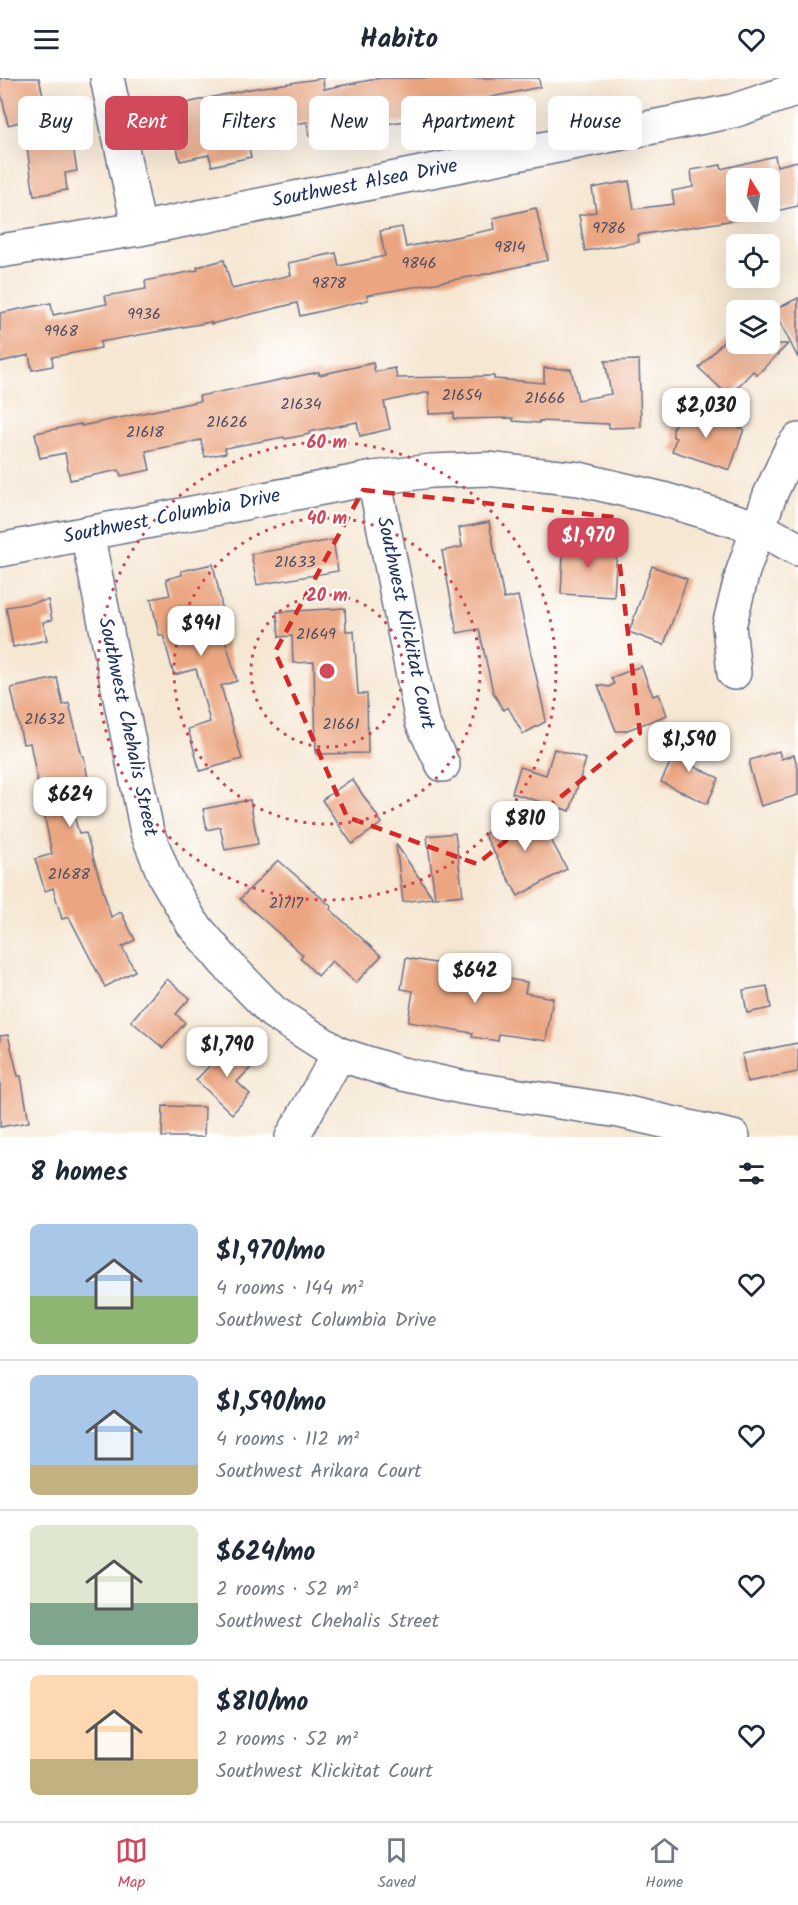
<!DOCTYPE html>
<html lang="en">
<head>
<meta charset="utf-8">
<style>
  body { margin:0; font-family:Kalam,sans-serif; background:#f2f2f3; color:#1f2937; height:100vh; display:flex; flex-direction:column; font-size:22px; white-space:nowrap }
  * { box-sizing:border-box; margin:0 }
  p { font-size:20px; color:#747a83 }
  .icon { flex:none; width:33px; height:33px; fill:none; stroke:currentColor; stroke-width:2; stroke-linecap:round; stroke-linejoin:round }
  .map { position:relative; height:1059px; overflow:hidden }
  .details { display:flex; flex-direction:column; background:#fff; flex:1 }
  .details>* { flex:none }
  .banner { position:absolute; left:18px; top:18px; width:762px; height:54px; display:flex; gap:12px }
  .needle { width:39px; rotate:349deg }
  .buttons { position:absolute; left:726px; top:90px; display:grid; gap:12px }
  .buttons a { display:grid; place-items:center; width:54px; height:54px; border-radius:9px; background:#fff; box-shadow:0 6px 24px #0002; font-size:30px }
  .price { position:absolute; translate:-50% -51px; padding:0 14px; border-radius:12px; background:#fff; color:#222; font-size:20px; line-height:39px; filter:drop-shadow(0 2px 3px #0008) }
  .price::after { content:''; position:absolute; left:50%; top:36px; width:18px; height:14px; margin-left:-9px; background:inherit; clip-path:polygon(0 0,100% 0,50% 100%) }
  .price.selected { background:#d1495b; color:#fff }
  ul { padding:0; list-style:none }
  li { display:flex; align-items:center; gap:18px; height:150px; padding:0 30px }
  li+li { border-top:2px solid #e0e1e3 }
  li span { display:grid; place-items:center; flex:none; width:168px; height:120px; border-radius:9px; color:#555 }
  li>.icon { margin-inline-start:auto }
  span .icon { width:72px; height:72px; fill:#fffc; stroke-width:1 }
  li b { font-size:26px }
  h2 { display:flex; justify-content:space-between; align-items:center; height:72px; padding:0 30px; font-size:26px }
  .chip { padding:0 21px; border-radius:9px; background:#fff; box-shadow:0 6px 24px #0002; font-size:21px; line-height:54px }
  .chip.selected { background:#d1495b; color:#fff }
  header { display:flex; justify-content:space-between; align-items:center; height:78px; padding:0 30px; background:#fff; font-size:27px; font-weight:700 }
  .menu { display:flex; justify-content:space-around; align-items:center; height:84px; border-top:2px solid #e0e1e3; background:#fff; font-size:16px; color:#747a83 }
  .menu a { display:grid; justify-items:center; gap:3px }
  .menu .selected { color:#d1495b }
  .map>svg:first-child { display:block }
  .building { fill:#eba681; fill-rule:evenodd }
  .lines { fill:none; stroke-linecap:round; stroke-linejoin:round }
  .minor-casing { stroke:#686f87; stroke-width:36 }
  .minor { stroke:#fff; stroke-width:33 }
  .marked { fill:none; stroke:#d62828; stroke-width:4.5; stroke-dasharray:12 8; stroke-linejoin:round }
  .ring { fill:none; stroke:#d1495b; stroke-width:3; stroke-dasharray:3 6 }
  .labels { text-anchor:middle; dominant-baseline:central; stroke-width:4.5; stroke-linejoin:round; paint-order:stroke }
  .number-label { font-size:16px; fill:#4f4d67 }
  .street-label { font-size:20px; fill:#1b2f5e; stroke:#fff }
  .centre { fill:#d1495b; stroke:#fff; stroke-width:3 }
  .ring-label { font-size:18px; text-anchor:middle; font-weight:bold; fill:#d1495b; stroke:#fff; stroke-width:4.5; stroke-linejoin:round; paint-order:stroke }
</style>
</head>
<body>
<header><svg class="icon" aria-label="menu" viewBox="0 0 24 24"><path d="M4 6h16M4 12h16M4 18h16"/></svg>Habito<svg class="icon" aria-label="heart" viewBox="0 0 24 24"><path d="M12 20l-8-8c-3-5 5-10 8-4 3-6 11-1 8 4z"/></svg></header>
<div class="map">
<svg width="798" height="1059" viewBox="0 0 798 1059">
  <rect width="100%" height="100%" fill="#fff"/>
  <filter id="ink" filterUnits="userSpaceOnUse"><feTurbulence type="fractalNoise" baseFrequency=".0167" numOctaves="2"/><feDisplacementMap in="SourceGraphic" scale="12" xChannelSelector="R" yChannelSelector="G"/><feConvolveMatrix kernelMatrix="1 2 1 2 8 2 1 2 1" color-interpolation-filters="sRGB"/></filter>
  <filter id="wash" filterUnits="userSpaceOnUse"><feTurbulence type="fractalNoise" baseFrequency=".008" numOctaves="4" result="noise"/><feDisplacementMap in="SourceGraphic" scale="24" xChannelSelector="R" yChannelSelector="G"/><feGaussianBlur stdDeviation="1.35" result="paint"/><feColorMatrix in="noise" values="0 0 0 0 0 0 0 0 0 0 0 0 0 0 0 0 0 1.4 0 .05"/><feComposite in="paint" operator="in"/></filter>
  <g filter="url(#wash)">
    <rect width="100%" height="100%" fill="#f6e7d3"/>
    <g id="blocks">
      <g class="building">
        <path d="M0,0H39L51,53L70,50L77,93L65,95L67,112L34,118L23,43L8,47L0,11Z"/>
        <path d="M323,0L324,11L381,0H539L540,9L435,31L436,38L368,49L309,58L307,44L245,53L251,79L212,88L209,77L180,83L168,29L250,11Z"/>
        <path d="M775,78L777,88L798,83V128L742,141L638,157L639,164L585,173L579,137L596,134L592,110L629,103L634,131L674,126L672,113L693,109L691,92L721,87V91ZM736,100H770V134H736Z"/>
        <path d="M536,130L548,182L481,197L367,217L368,222L300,238L297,225L211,246V244L100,264L101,270L52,279L53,288L32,292L29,277L0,284V235L51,225L53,237L107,226L105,218L146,211L145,203L198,192L197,189L224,182L232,211L291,197L288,185L336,175L339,188L385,178L380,153L402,149L406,169L495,151L493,140Z"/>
        <path d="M798,220V280L774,232Z"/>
        <path d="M736,250V266H788L757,297L753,293L729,318L699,290Z"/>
        <path d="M639,282L641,349L609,350V346L539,343V345L513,343V340L454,341V335L429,336V314L384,324L390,351L360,358L357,344L309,354L310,356L285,361L284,359L225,370L226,375L205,379L201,362L146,373L150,392L121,398L119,392L70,402L65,375L40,380L35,355L81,346V348L200,323L199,318L319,294V297L373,285L375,294L395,290L397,300L494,298V301L544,305V290L571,291L578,322L611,316L605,283Z"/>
        <path d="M680,331L744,351L730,392L672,373L676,360L673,359V351Z"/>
        <path d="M489,444L504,521L518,518L545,637V644L523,656L508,629L503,632L493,614L479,551L457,555L442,473L462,469L459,450Z"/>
        <path d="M564,459L587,460V468L617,470L614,519L561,516Z"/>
        <path d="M333,462L338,493L257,507L251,476Z"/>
        <path d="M213,486L221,523V532L217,533L237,603L221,608L242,681L200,693L188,651L210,644L196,591L174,597L163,557H159L151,521L170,517L166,501L182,497L181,493Z"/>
        <path d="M652,488L687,501L664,567L629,554Z"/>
        <path d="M48,522L52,542L43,544L47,562L13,569L6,529Z"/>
        <path d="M345,530L346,553H354L358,616H367L368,675L316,676L314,584L293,585L292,558L279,559L277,534Z"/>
        <path d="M641,588L653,618L659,616L667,637L625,653H616L598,607L609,609L614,606L611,600Z"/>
        <path d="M57,600L63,627L69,625L82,678H84L92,724L72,730L79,756L86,755L111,839L121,834L135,862L122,869L135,893L105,909L69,839L62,841L53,810L45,813L35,781L52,776L30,665L23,666L11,610Z"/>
        <path d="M682,660L702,669L693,688L719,700L707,726L661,704Z"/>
        <path d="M554,671L586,681L570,733L512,715L520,689L546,697Z"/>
        <path d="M779,673L781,681L794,677L798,690V717L761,728L750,691V682Z"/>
        <path d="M352,701L382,745L352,766L322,722Z"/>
        <path d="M250,722L258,766L225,772L220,749L207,752L203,731Z"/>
        <path d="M533,729L567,791L518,818L484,756Z"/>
        <path d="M455,755L463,817L435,820L427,758Z"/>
        <path d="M396,766L433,820L403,824Z"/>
        <path d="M278,782L332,829L330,831L381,878L356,905L332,883L318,898L300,880L303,877L240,821Z"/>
        <path d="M406,880L441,886L439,900L481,906L482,897L527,904L525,915L553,920L546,963L499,956L498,963L472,959L473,955L408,944L413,913L401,911Z"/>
        <path d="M167,901L190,920L176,936L185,945L163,970L131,943Z"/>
        <path d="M767,908L771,930L747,935L743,912Z"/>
        <path d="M8,957L18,998H21L29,1044L0,1049V958Z"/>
        <path d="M232,964L255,985L237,1004L250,1016L232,1036L196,1002Z"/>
        <path d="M798,965V994L747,1004L742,976Z"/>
        <path d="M163,1028L205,1029L204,1059H162Z"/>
      </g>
    </g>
  </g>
  <g filter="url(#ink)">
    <use href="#blocks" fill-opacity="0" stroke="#686f87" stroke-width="1.5"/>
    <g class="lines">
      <g class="minor-casing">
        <g id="minor">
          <path d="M107,0L139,151"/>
          <path d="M0,173L139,151L733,33L798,11"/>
          <path d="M374,400L422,644L443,687"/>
          <path d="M87,455L147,754L165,799L192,845L225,884L273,934L339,976L398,995L461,1009L619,1033L733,1059"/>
          <path d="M0,472L374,400L431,393L487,391L579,401L663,421L759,450L798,471"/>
          <path d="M734,595L729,548L743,493L770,417L791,371L798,362"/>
          <path d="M292,1059L339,976"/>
        </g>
      </g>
      <use href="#minor" class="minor"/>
    </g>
  </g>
  <path class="marked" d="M363,412L614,439L640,655L477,786L347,739L275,574Z"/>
  <g class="ring">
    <circle cx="327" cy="593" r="76"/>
    <circle cx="327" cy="593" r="153"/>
    <circle cx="327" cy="593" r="229"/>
  </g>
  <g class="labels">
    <g class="number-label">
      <text x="609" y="150">9786</text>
      <text x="510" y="169">9814</text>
      <text x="419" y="185">9846</text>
      <text x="329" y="205">9878</text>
      <text x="144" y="236">9936</text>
      <text x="61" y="253">9968</text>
      <text x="462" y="317">21654</text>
      <text x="545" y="320">21666</text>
      <text x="301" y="326">21634</text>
      <text x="227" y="344">21626</text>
      <text x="145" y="354">21618</text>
      <text x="295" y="484">21633</text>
      <text x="316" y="556">21649</text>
      <text x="45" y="641">21632</text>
      <text x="341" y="646">21661</text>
      <text x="69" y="796">21688</text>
      <text x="286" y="825">21717</text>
    </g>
    <g class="street-label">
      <text transform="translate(365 106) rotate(-11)">Southwest Alsea Drive</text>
      <text transform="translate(172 439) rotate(-11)">Southwest Columbia Drive</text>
      <text transform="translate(405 545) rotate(78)">Southwest Klickitat Court</text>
      <text transform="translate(127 649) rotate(78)">Southwest Chehalis Street</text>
    </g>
  </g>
  <circle cx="327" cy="593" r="9" class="centre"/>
  <g class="ring-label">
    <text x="327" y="370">60 m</text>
    <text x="327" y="446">40 m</text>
    <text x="327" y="523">20 m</text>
  </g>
</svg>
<div class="buttons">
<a><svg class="needle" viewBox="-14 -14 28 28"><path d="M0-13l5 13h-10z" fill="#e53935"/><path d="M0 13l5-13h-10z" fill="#747a83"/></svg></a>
<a><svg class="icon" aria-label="locate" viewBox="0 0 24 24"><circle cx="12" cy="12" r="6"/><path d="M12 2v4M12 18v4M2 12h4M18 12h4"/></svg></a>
<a><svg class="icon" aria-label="layers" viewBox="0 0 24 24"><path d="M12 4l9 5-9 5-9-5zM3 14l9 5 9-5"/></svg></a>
</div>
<b class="price" style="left:706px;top:361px">$2,030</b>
<b class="price selected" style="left:588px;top:491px">$1,970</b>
<b class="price" style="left:201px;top:579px">$941</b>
<b class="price" style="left:689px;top:695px">$1,590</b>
<b class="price" style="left:70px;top:750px">$624</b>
<b class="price" style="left:525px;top:774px">$810</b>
<b class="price" style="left:475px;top:926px">$642</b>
<b class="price" style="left:227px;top:1000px">$1,790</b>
<div class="banner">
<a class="chip">Buy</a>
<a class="chip selected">Rent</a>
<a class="chip">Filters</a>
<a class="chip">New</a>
<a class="chip">Apartment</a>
<a class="chip">House</a>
</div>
</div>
<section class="details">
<h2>8 homes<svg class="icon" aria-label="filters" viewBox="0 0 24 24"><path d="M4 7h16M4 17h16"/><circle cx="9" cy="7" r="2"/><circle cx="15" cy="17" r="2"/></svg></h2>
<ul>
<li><span style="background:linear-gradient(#a9c7e8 60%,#8fb573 0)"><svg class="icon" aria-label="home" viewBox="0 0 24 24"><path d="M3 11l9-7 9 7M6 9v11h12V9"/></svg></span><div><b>$1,970/mo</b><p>4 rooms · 144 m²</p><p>Southwest Columbia Drive</p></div><svg class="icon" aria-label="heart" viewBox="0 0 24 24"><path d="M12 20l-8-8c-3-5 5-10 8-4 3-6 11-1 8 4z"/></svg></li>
<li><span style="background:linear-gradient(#a9c7e8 75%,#c2b280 0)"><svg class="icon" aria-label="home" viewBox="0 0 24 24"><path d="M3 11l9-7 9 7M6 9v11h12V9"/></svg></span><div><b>$1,590/mo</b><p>4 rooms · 112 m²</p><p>Southwest Arikara Court</p></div><svg class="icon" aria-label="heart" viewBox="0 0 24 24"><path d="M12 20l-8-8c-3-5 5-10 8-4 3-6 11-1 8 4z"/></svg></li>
<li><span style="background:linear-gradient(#dfe7d0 65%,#7fa58c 0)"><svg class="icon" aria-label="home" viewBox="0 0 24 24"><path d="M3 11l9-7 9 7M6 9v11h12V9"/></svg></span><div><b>$624/mo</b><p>2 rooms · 52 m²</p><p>Southwest Chehalis Street</p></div><svg class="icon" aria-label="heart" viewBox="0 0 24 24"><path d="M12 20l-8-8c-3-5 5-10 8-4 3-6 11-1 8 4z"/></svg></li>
<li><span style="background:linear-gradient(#ffd9b3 70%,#c2b280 0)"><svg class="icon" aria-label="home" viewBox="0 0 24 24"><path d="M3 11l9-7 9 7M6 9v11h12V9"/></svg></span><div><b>$810/mo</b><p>2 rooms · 52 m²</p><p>Southwest Klickitat Court</p></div><svg class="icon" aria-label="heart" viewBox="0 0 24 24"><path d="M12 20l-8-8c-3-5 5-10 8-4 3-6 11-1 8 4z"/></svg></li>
</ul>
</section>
<nav class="menu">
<a class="selected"><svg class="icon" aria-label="map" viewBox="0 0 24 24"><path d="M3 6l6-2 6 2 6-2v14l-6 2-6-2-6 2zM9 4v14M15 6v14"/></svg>Map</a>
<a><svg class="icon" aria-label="saved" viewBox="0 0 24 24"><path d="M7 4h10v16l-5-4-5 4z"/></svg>Saved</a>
<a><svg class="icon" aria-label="home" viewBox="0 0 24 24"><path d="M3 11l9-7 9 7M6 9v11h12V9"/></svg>Home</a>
</nav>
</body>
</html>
